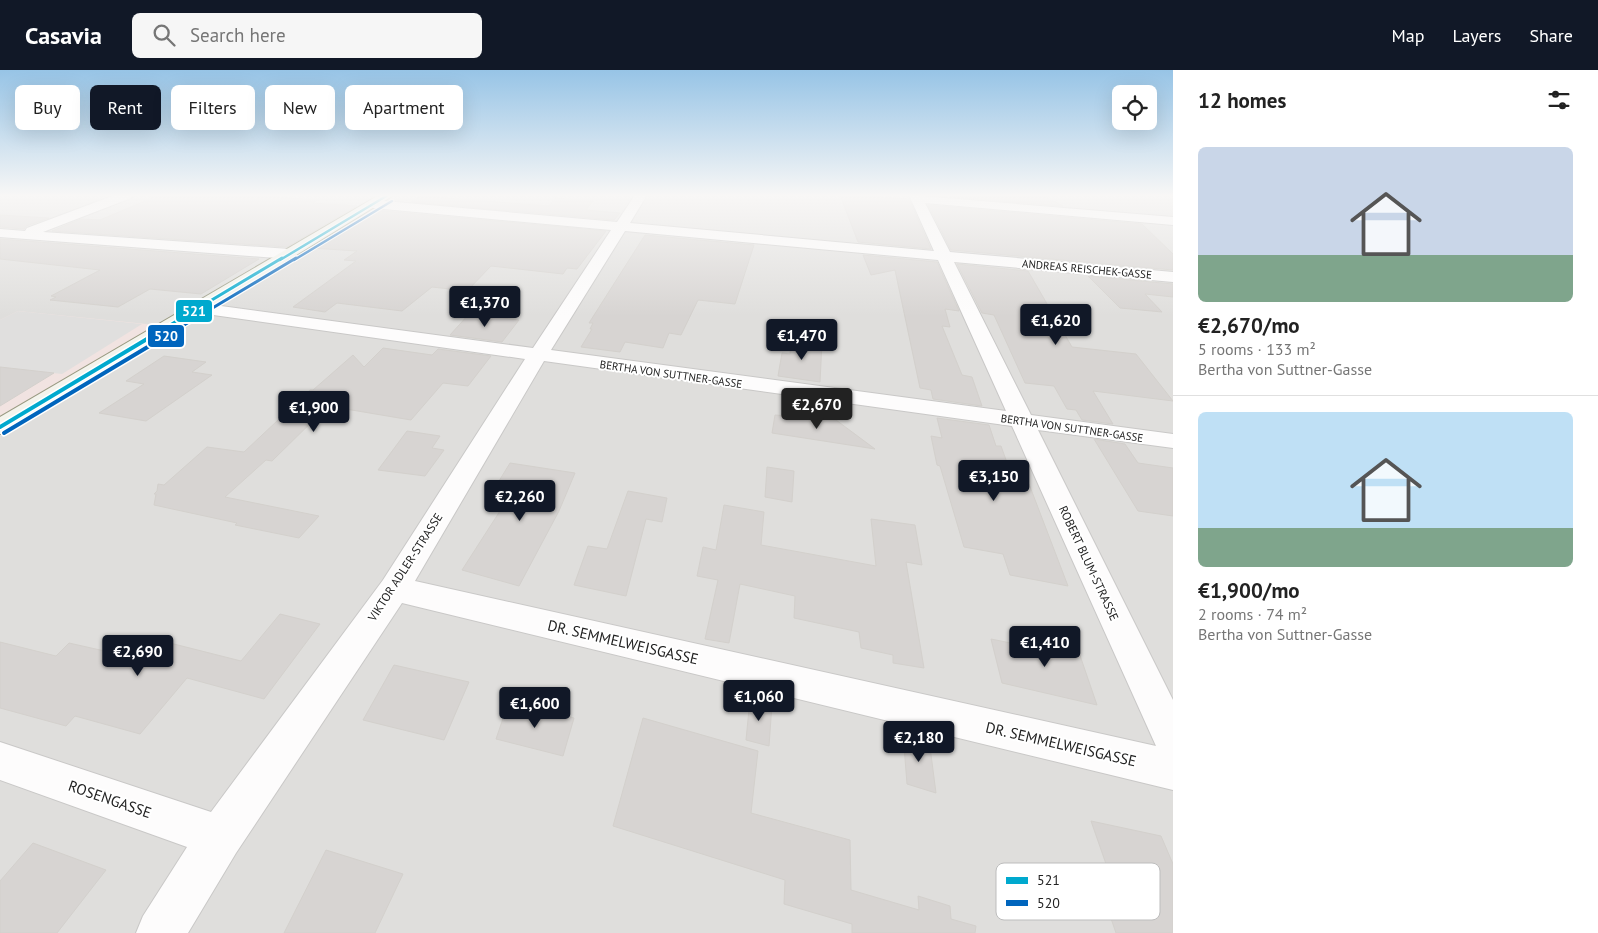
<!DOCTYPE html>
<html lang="en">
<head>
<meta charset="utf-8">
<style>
  body { margin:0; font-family:"PT Sans",sans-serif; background:#f6f6f6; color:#222; height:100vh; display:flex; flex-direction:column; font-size:19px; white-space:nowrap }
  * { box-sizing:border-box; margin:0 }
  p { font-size:16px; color:#767676 }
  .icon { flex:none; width:28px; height:28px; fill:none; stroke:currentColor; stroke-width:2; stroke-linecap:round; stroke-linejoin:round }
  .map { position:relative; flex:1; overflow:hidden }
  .drawer { display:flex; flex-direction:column; background:#fff; width:425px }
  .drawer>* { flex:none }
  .banner { position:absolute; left:15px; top:15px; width:475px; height:45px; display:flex; gap:10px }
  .fabs { position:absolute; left:1112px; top:15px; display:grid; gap:10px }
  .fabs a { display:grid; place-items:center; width:45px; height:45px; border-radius:8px; background:#fff; box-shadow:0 5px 20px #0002; font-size:25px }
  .price { position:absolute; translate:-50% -42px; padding:0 11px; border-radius:5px; background:#111827; color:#fff; font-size:16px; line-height:32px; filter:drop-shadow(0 1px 2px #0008) }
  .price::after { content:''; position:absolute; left:50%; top:30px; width:15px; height:11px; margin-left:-8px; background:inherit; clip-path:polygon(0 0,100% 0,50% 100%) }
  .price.on { background:#222; color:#fff }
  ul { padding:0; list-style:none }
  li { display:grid; align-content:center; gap:10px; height:265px; padding:0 25px }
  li+li { border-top:1px solid #e0e0e0 }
  li span { display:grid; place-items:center; height:155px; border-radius:8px; color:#555 }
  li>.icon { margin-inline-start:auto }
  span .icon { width:90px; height:90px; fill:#fffc; stroke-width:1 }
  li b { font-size:21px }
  h2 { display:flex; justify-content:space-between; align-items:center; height:60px; padding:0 25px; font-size:21px }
  .pill { padding:0 18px; border-radius:8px; background:#fff; box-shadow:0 5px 20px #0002; font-size:18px; line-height:45px }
  .pill.on { background:#111827; color:#fff }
  header { display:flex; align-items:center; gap:30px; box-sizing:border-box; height:70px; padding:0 25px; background:#111827; color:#fff }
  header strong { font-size:24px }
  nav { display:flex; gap:28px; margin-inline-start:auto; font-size:18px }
  .search { width:350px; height:45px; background:#f6f6f6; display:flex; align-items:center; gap:12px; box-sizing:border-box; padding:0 18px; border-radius:8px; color:#767676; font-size:19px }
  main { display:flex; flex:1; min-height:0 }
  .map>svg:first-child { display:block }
  .residential { fill:#dfdedc }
  .commercial { fill:#f1e3e1 }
  .parking { fill:#e0dfde }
  .building { fill:#d7d4d2; stroke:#d3d0cc }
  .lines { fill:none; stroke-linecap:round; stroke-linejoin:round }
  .minor-casing { stroke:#c9c8c7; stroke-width:2 }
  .secondary-casing { stroke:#999a82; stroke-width:2 }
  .minor { fill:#fdfcfc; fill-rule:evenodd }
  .secondary { fill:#f4f4ed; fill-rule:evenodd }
  .bus-1-far2-casing { stroke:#fff; stroke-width:4.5 }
  .bus-1-far1-casing { stroke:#fff; stroke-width:5.5 }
  .bus-1-casing { stroke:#fff; stroke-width:7 }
  .bus-2-far2-casing { stroke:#fff; stroke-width:4.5 }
  .bus-2-far1-casing { stroke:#fff; stroke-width:5.5 }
  .bus-2-casing { stroke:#fff; stroke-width:7 }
  .bus-1-far2 { stroke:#00a9ce; stroke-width:2.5 }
  .bus-1-far1 { stroke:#00a9ce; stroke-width:3 }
  .bus-1 { stroke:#00a9ce; stroke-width:4 }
  .bus-2-far2 { stroke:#0065bd; stroke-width:2.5 }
  .bus-2-far1 { stroke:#0065bd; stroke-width:3 }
  .bus-2 { stroke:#0065bd; stroke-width:4 }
  .labels { text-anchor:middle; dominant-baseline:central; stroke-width:4; stroke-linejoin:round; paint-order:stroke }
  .far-street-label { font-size:11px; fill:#222; stroke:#fff }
  .street-label { font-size:12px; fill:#222; stroke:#fff }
  .near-street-label { font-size:15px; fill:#222; stroke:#fff }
  .key { fill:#fff; stroke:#bdbdbd; stroke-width:1 }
  .key-label { font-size:14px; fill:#222 }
  .line-badge { stroke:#fff; stroke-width:2 }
  .badge-label { font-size:14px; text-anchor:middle; font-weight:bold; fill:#fff }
</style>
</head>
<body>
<header>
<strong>Casavia</strong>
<div class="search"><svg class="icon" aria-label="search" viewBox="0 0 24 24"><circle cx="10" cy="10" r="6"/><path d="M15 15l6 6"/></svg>Search here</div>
<nav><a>Map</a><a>Layers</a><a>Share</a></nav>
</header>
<main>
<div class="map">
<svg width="1173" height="863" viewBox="0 0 1173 863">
  <rect width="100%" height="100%" fill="#f0eeeb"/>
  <rect class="residential" x="0" y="125" width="1173" height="738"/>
  <path class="commercial" d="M18,241L156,255L0,348V250Z"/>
  <path class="parking" d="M18,241L142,254L62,304L0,297V250Z"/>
  <g class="building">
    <path d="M159,125H242L318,130L313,133L357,136L287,177L52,161L81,149L100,150Z"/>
    <path d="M840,125L909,129L931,179L858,172Z"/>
    <path d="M949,125H1042L1063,136L951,127Z"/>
    <path d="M420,126L549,136L555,128L593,131L586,140L620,143L614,150L411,132Z"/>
    <path d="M928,135L1142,154L1173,184V200L951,180Z"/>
    <path d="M373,140L606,161L577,199L567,198L563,204L491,196L467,221L432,217L402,241L337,233L325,242L293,237L356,191L344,190L357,181L311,178Z"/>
    <path d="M0,145L49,148L26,156L24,159L0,157Z"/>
    <path d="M645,165L754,175L735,234L698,230L681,265L669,263L663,278L625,272L620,282L581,277L592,259H590L593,253H589Z"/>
    <path d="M0,169L259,189L201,224L150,219L118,237L50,230L56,227L51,226L100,200L0,189Z"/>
    <path d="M863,185L937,192L959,241L945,239L950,257L942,256L962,305L972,307L982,336L933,329L931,320L920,318L895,200L871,205Z"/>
    <path d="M957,194L1028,201L1072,277L1136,284L1173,331L1093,321L1113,354L1082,350L1076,340L1067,339L1054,316L1025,313L994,245L982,243Z"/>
    <path d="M1088,206L1173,214V227L1145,224L1162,242L1120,238Z"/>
    <path d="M469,244L519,250L502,272L450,265Z"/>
    <path d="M791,269L822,272L820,312L778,306L782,283L790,284Z"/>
    <path d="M383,278L432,285L438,279L491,286L468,316L443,313L411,350L328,336L272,391L266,390L225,427L319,446L299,468L235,455L237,453L154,435L156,424H154L157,421L158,414L164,415L207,377L244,382L310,320H313L353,285L364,297Z"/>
    <path d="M164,286L206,292L192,302L212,305L146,351L99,343L144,314L126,311Z"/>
    <path d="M0,297L54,303L0,336Z"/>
    <path d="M775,345L836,350L875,379L772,363Z"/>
    <path d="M937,348L989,355L996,376H1001L1014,412L1029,414L1068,516L1010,505L1003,484L964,477L940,396L937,395L931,366L942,368Z"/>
    <path d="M407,361L440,366L432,378L444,380L425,406L378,400Z"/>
    <path d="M1094,369L1125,374L1138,393L1173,398V446L1138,441Z"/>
    <path d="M510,393L575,403L559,441L519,516L462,500L509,427L491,424Z"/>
    <path d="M767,397L794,401L792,432L765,427Z"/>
    <path d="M628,421L667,428L662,452L646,449L626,526L574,515L588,476L607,479Z"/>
    <path d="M724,435L764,442L761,475L876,496L871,449L915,455L922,495L906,492L924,598L893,593V585L861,578L859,562L794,548L795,526L740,514L729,573L705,569L718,510L697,506L703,477L716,480Z"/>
    <path d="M280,544L320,554L264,629L187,608L140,664L75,646L66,656L0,638V572L56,586L69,573L149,591L166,572L241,591Z"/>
    <path d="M1039,561L1074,568L1097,635L1002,613L991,569L1045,580Z"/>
    <path d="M394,595L469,612L444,670L363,650Z"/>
    <path d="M750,629L772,634L769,676L746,670Z"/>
    <path d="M509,631L574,648L563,686L496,669Z"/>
    <path d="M643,648L758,681L751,743L850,770L851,820L919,840L918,826L950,836L951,849L976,856L975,863H852V854L784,834L785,810L613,756Z"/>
    <path d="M903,663L929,669L936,723L907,714Z"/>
    <path d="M1091,751L1161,766L1173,794V863H1116L1105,831L1120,834Z"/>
    <path d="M33,773L106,800L57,863H0V811Z"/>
    <path d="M326,780L403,804L375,863H284Z"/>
  </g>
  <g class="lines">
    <g class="minor-casing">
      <g id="minor">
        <path d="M115,125H133L131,128L43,162L289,179L294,181L297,184L294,187L289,189L0,167V159L25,161L27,158Z"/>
        <path d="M635,125H647L630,153L934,181L909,125L1173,147V155L925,133L950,182L1173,202V212L954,192L1031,345L1173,364V378L1038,360L1173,630V720L402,533L236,783L188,863H136L143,846L187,777L0,710V672L211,742L383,510L525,289L199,243L193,242L190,238L193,234L199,233L533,278L611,160L373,138L367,134L373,130L617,152ZM625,161L938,190L1006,341L551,280ZM544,291L1012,356L1156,676L415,511Z"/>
      </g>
    </g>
    <g class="secondary-casing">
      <path id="secondary" d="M379,125H394L8,362L0,364V347Z"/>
    </g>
    <use href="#minor" class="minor"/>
    <use href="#secondary" class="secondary"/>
    <g class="bus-1-far2-casing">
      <path id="bus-1-far2" d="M280,190L388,125"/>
    </g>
    <g class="bus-1-far1-casing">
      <path id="bus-1-far1" d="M145,270L282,188"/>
    </g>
    <g class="bus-1-casing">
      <path id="bus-1" d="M0,357L147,269"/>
    </g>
    <g class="bus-2-far2-casing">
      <path id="bus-2-far2" d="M294,190L392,131"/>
    </g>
    <g class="bus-2-far1-casing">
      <path id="bus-2-far1" d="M159,270L296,188"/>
    </g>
    <g class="bus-2-casing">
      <path id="bus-2" d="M4,363L161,269"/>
    </g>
    <use href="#bus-1-far2" class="bus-1-far2"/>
    <use href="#bus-1-far1" class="bus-1-far1"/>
    <use href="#bus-1" class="bus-1"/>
    <use href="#bus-2-far2" class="bus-2-far2"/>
    <use href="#bus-2-far1" class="bus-2-far1"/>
    <use href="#bus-2" class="bus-2"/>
  </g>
  <linearGradient id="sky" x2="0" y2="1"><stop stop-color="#97c4e6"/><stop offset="0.51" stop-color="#f8f7f6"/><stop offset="1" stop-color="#f8f7f6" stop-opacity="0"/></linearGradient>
  <rect width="1173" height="246" fill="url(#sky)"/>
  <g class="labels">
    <g class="far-street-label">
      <text transform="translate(1087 199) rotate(5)">ANDREAS REISCHEK-GASSE</text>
      <text transform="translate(671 304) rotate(8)">BERTHA VON SUTTNER-GASSE</text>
      <text transform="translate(1072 358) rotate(8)">BERTHA VON SUTTNER-GASSE</text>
    </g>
    <g class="street-label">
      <text transform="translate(1089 493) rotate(65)">ROBERT BLUM-STRASSE</text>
      <text transform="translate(405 497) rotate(-57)">VIKTOR ADLER-STRASSE</text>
    </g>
    <g class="near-street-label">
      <text transform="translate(623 572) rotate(13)">DR. SEMMELWEISGASSE</text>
      <text transform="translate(1061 674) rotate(13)">DR. SEMMELWEISGASSE</text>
      <text transform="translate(110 729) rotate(19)">ROSENGASSE</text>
    </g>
  </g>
  <rect x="996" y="793" width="164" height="57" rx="8" class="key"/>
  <rect x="1006" y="807" width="22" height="7" fill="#00a9ce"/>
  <rect x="1006" y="830" width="22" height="6" fill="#0065bd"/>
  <g class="key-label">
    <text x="1037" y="815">521</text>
    <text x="1037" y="838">520</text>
  </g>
  <g class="line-badge">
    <rect x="175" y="229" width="38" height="24" rx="5" fill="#00a9ce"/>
    <rect x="147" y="254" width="38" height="24" rx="5" fill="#0065bd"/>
  </g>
  <g class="badge-label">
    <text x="194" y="246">521</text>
    <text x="166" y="271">520</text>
  </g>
</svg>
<div class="fabs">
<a><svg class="icon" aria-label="locate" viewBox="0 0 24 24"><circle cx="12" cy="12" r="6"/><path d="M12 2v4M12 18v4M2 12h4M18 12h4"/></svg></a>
</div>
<b class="price" style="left:485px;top:258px">€1,370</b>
<b class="price" style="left:1056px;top:276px">€1,620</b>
<b class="price" style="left:802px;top:291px">€1,470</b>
<b class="price on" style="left:817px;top:360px">€2,670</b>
<b class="price" style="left:314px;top:363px">€1,900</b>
<b class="price" style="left:994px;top:432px">€3,150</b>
<b class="price" style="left:520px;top:452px">€2,260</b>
<b class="price" style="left:1045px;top:598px">€1,410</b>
<b class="price" style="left:138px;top:607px">€2,690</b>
<b class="price" style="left:759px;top:652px">€1,060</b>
<b class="price" style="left:535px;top:659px">€1,600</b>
<b class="price" style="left:919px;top:693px">€2,180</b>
<div class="banner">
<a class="pill">Buy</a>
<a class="pill on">Rent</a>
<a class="pill">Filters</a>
<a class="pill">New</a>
<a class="pill">Apartment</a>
</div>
</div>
<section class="drawer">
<h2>12 homes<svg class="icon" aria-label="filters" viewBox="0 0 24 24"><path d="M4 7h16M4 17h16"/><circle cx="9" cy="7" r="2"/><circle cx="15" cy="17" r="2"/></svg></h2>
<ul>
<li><span style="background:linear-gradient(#c9d6e8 70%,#7fa58c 0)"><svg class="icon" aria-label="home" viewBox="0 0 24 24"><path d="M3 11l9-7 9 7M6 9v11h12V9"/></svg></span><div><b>€2,670/mo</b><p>5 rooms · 133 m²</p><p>Bertha von Suttner-Gasse</p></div></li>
<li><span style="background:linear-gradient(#bfe0f5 75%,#7fa58c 0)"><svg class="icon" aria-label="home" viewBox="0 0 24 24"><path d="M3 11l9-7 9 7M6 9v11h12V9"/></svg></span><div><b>€1,900/mo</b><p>2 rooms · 74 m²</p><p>Bertha von Suttner-Gasse</p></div></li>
</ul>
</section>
</main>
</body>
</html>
